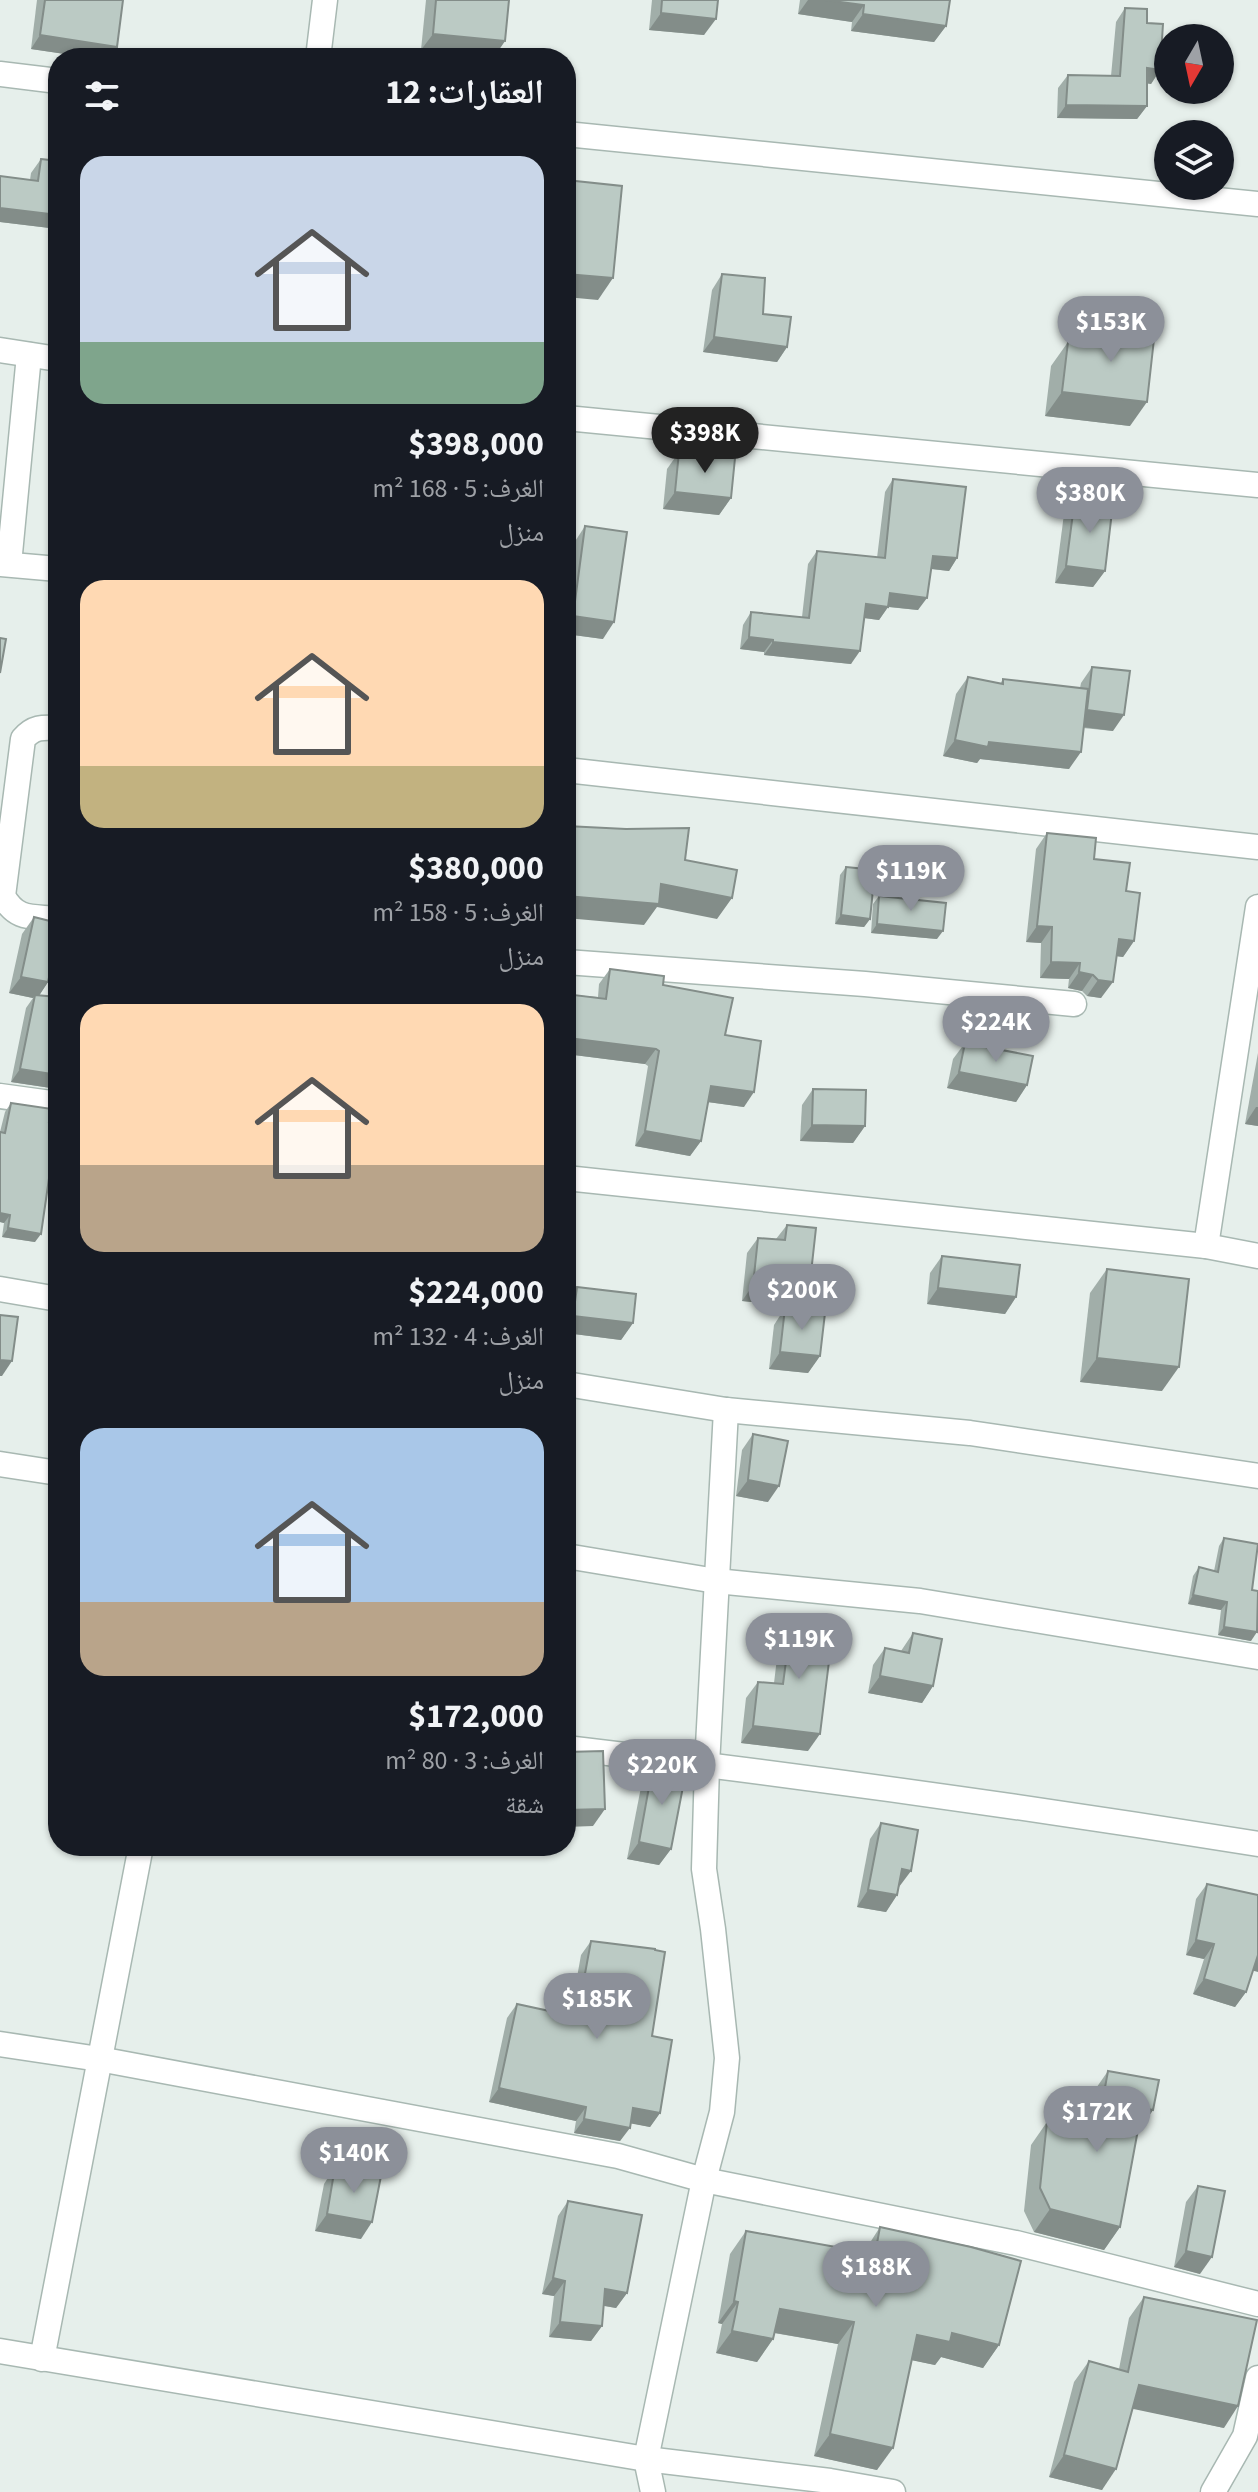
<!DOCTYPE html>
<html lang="ar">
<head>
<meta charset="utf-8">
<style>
  body { margin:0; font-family:"Source Sans 3","Noto Naskh Arabic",sans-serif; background:#242831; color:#f1f3f6; direction:rtl; height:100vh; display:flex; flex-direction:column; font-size:30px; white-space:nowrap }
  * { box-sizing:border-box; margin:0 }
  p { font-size:26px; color:#9ea1a6 }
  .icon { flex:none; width:44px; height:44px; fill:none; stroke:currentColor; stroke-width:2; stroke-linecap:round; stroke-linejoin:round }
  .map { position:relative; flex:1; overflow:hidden; direction:ltr }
  .sheet { position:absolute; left:48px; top:48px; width:528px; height:1808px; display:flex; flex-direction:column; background:#171b24; border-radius:32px; box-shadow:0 2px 6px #0004; direction:rtl }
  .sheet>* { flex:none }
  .needle { width:52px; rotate:189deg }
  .controls { position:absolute; left:1154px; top:24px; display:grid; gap:16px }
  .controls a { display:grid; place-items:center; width:80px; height:80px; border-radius:50%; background:#171b24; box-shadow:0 2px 6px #0004; font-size:40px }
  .price { position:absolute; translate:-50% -68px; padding:0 18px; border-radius:28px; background:#8c9099; color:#fff; font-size:26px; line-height:52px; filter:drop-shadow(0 2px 4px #0008) }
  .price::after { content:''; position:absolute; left:50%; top:48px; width:24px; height:18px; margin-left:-12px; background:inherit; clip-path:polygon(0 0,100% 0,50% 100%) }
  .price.on { background:#222; color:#fff }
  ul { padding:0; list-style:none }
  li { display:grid; align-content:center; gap:16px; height:424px; padding:0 32px }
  li span { display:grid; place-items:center; height:248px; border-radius:24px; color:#555 }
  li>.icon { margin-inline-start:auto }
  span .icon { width:144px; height:144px; fill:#fffc; stroke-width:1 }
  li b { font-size:34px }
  h2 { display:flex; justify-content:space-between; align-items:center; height:96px; padding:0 32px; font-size:34px }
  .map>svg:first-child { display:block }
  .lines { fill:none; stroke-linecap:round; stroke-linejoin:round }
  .minor-casing { stroke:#a8b8b2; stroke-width:27 }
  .minor { stroke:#fff; stroke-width:24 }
  .wall { fill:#a1aea9 }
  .shaded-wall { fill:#838d89 }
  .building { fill:#bbcac4; stroke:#838d89; stroke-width:2 }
</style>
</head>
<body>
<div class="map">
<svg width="1258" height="2492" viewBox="0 0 1258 2492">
  <rect width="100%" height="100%" fill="#e6efeb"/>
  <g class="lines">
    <g class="minor-casing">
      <g id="minor">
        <path d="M318,58L325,0"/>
        <path d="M0,74L58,81"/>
        <path d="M566,134L1258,204"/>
        <path d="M0,350L58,359"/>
        <path d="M566,418L1258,485"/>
        <path d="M0,564L58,569"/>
        <path d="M9,564L29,355"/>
        <path d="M58,728C42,727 33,727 23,739L3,896C17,921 32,916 58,919"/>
        <path d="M566,770L1258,847"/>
        <path d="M566,962L865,984L1074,1004"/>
        <path d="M0,1096L58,1104"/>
        <path d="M566,1178L1206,1246L1258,1256"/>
        <path d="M1206,1246L1258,907"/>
        <path d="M0,1289L58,1299"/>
        <path d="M566,1384L726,1410L970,1433L1258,1476"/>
        <path d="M0,1464L58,1473"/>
        <path d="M566,1556L716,1581L920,1601L1258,1657"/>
        <path d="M566,1748C797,1775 1028,1807 1258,1844"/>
        <path d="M0,2044L99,2059L618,2156L704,2180L1016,2243L1258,2304"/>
        <path d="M0,2351L646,2459L830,2481L893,2492"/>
        <path d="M42,2359L141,1846"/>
        <path d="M653,2492L646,2459L704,2180L722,2112L727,2058L713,1929L704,1869L707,1765L726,1410"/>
        <path d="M1213,2492L1245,2436L1258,2378"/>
      </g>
    </g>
    <use href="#minor" class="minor"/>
  </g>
  <g class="wall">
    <path d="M37,0H123L117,47L109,58H92L31,49Z"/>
    <path d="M426,0H509L505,41L493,58L421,50Z"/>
    <path d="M652,0H718L704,35L649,30Z"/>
    <path d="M800,0H950L946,26L934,42L851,31L852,22L798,14Z"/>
    <path d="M1125,8L1147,23L1160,70L1151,84L1147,83V106L1137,119L1057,118L1058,88L1068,75L1111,76L1116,22Z"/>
    <path d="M41,159L58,229L0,222V176L30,180L31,173Z"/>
    <path d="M722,274L763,314L787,347L777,362L703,352L712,290Z"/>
    <path d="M1096,323L1130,426L1045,416L1051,366L1068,342L1082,343Z"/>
    <path d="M679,452L731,498L719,515L663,509L667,469Z"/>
    <path d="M893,479L957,558L949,571L931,569L918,610L888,607L879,620L864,618L851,664L764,655V652L740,649L743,625L751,612L802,617L808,564L817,551L877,558L885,492Z"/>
    <path d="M1075,498L1105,571L1093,587L1055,583L1064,514Z"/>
    <path d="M585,526L603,639L566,634V598L574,543Z"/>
    <path d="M1092,667L1113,731L1083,728L1069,769L980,759L977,763L943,756L956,694L968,677L1000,684L1003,679L1080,688L1081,683Z"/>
    <path d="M1047,833L1094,859L1126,891L1134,941L1123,957L1116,956L1101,998L1087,996L1082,991L1068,988L1069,979L1040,978L1041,943L1026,942L1036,849Z"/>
    <path d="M846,867L870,919L864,927L835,924L840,875Z"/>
    <path d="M879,896L937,939L871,933L873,904Z"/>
    <path d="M34,917L48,982L39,995L51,1088L11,1082L26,1008L33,998L9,993L22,934Z"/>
    <path d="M610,969L663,985L725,1035L744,1107L708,1102L701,1141L690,1156L635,1146L648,1066L645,1064L566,1054V1005L574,995L598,997L599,984Z"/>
    <path d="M965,1043L1027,1085L1016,1102L947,1088L953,1059Z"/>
    <path d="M1258,1053V1126L1245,1124Z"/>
    <path d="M813,1089L865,1126L853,1143L800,1141L802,1105Z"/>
    <path d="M11,1103L49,1122L35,1242L2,1237L4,1223L0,1222V1132L5,1112Z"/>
    <path d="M787,1225L798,1307L742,1301L747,1253L758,1238L776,1239Z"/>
    <path d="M942,1256L1016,1297L1005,1314L927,1304L930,1273Z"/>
    <path d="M1107,1269L1162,1391L1080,1382L1090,1293Z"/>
    <path d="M577,1287L633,1323L621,1340L566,1333V1302Z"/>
    <path d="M785,1308L820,1356L808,1373L769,1369L774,1325Z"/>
    <path d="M753,1434L768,1502L736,1496L742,1450Z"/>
    <path d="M1224,1538L1252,1590L1251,1641L1218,1635L1221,1610L1188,1604L1193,1576L1199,1567L1214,1571L1219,1546Z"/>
    <path d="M792,1616L808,1751L741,1743L746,1698L758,1682L774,1683L780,1633Z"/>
    <path d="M913,1633L933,1686L922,1703L868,1693L873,1665L885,1648L901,1651Z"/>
    <path d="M653,1765L671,1849L659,1865L627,1859L642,1782Z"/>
    <path d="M881,1823L899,1887L897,1895L886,1912L857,1907L870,1839Z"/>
    <path d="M1207,1884L1252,1970L1246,1992L1235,2007L1193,1994L1204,1959L1186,1955L1196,1899Z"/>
    <path d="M591,1941L652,2036L660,2113L650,2127L631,2123L620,2141L574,2133L576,2121L489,2102L507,2018L517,2004L570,2016L581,1955Z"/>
    <path d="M1108,2071L1153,2110L1137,2133L1120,2227L1104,2250L1034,2232L1024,2211L1031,2145L1047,2122L1086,2129L1092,2094Z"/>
    <path d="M335,2167L361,2239L315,2231L324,2184Z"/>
    <path d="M1198,2186L1200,2274L1174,2267L1186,2202Z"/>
    <path d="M568,2201L627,2293L616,2308L604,2306L602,2326L591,2341L549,2337L554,2296L542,2294L558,2216Z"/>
    <path d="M880,2227L999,2345L983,2368L941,2357L935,2365L912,2360L877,2470L814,2456L838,2344L774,2333L773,2339L757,2362L716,2353L722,2324L718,2323L730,2254L746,2231L864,2252Z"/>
    <path d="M1144,2297L1224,2428L1133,2408L1102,2490L1049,2477L1074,2382L1089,2361L1119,2369L1129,2318Z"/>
  </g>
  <g class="shaded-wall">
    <path d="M808,0H825L864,5L852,22L798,14Z"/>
    <path d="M661,13L716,19L704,35L649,30Z"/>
    <path d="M863,14L946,26L934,42L851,31Z"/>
    <path d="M433,34L505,41L493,58L421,50Z"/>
    <path d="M40,35L117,47L109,58H92L31,49Z"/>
    <path d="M1147,68L1160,70L1151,84L1138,82Z"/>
    <path d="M1066,105L1147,106L1137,119L1057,118Z"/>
    <path d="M0,208L58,215V229L0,222Z"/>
    <path d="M566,274L613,278L598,300L566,297Z"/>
    <path d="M714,337L787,347L777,362L703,352Z"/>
    <path d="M1062,392L1147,402L1130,426L1045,416Z"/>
    <path d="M675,492L731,498L719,515L663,509Z"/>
    <path d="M933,556L957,558L949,571L924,568Z"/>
    <path d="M1066,566L1105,571L1093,587L1055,583Z"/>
    <path d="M890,593L927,598L918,610L881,606Z"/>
    <path d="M866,604L888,607L879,620L857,617Z"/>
    <path d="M573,616L614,622L603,639L566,634V626Z"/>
    <path d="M749,637L773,640L764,652L740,649Z"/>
    <path d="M773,642L860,651L851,664L764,655Z"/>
    <path d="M1087,710L1124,715L1113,731L1075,726Z"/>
    <path d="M955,740L989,742L1081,752L1069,769L980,759L977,763L943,756Z"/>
    <path d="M661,884L732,898L717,919L657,907L644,925L566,918V896Z"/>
    <path d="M841,915L870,919L864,927L835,924Z"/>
    <path d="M877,924L943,931L937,939L871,933Z"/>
    <path d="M1037,926L1052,927L1041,943L1026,942Z"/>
    <path d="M1119,939L1134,941L1123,957L1108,955Z"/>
    <path d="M1051,962L1080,963L1069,979L1040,978Z"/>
    <path d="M1079,972L1093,975L1082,991L1068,988Z"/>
    <path d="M21,977L48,982L37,999L35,995L33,998L9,993Z"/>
    <path d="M1098,980L1113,982L1101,998L1087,996Z"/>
    <path d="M568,1038L656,1049L645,1064L566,1054V1041Z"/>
    <path d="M20,1069L58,1075V1079L51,1088L11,1082Z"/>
    <path d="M959,1072L1027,1085L1016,1102L947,1088Z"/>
    <path d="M711,1086L754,1092L744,1107L700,1101Z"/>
    <path d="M1256,1107H1258V1126L1245,1124Z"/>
    <path d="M812,1125L865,1126L853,1143L800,1141Z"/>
    <path d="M645,1131L701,1141L690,1156L635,1146Z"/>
    <path d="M0,1213L10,1215L4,1223L0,1222Z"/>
    <path d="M8,1228L41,1234L35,1242L2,1237Z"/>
    <path d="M753,1285L809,1291L798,1307L742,1301Z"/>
    <path d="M938,1288L1016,1297L1005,1314L927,1304Z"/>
    <path d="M573,1316L633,1323L621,1340L566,1333V1327Z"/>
    <path d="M780,1352L820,1356L808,1373L769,1369Z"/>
    <path d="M1097,1358L1179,1367L1162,1391L1080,1382Z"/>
    <path d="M0,1360L12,1361L2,1376H0Z"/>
    <path d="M748,1480L779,1486L768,1502L736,1496Z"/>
    <path d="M1193,1595L1227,1602L1221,1610L1188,1604Z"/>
    <path d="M1224,1627L1257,1632L1251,1641L1218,1635Z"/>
    <path d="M880,1676L933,1686L922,1703L868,1693Z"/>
    <path d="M753,1726L820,1734L808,1751L741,1743Z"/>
    <path d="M605,1809L593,1826L566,1827V1810Z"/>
    <path d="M639,1842L671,1849L659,1865L627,1859Z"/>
    <path d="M902,1869L911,1871L899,1887Z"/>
    <path d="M868,1890L897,1895L886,1912L857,1907Z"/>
    <path d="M1196,1940L1214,1944L1204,1959L1186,1955Z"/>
    <path d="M1258,1955V1972L1247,1969Z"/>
    <path d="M1204,1979L1246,1992L1235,2007L1193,1994Z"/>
    <path d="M499,2088L586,2107L576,2121L489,2102Z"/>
    <path d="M633,2108L660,2113L650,2127L623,2122Z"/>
    <path d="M1142,2108L1153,2110L1137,2133Z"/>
    <path d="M584,2119L630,2128L620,2141L574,2133Z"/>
    <path d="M1050,2209L1120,2227L1104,2250L1034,2232Z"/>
    <path d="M327,2214L372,2222L361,2239L315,2231Z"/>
    <path d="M1186,2251L1212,2257L1200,2274L1174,2267Z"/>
    <path d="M553,2278L565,2281L554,2296L542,2294Z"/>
    <path d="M605,2289L627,2293L616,2308L595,2304Z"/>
    <path d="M734,2301L738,2302L722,2324L718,2323Z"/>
    <path d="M780,2309L854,2322L838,2344L764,2331Z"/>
    <path d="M560,2322L602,2326L591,2341L549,2337Z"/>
    <path d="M732,2331L773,2339L757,2362L716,2353Z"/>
    <path d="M952,2333L999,2345L983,2368L941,2357L935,2365L901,2358L917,2335Z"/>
    <path d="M1139,2385L1238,2406L1224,2428L1124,2407Z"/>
    <path d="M830,2434L893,2448L877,2470L814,2456Z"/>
    <path d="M1064,2455L1116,2469L1102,2490L1049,2477Z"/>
  </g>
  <g class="building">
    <path d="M45,0H123L117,47L40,35Z"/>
    <path d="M436,0H509L505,41L433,34Z"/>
    <path d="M662,0H718L716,19L661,13Z"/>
    <path d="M825,0H950L946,26L863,14L864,5Z"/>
    <path d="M1125,8L1147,9V23L1163,24L1160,70L1147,68V106L1066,105L1068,75L1120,76Z"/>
    <path d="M41,159L58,161V215L0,208V176L38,181Z"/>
    <path d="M566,180L622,186L613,278L566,274Z"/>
    <path d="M722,274L765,278L763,314L791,317L787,347L714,337Z"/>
    <path d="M1096,323L1155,330L1147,402L1062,392L1068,342L1094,345Z"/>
    <path d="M679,452L735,458L731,498L675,492Z"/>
    <path d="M893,479L966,487L957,558L933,556L927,598L890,593L888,607L866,604L860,651L773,642V640L749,637L751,612L809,618L817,551L885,558Z"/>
    <path d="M1075,498L1113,503L1105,571L1066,566Z"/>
    <path d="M585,526L627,532L614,622L573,616Z"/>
    <path d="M0,638L6,639L0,673Z"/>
    <path d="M1092,667L1130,671L1124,715L1087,710Z"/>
    <path d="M968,677L1003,684V679L1088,689L1081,752L989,742L988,747L955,740Z"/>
    <path d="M566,826L626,829L689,828L685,860L737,870L732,898L661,884L659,904L566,896Z"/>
    <path d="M1047,833L1096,838L1094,859L1130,863L1126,891L1140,893L1134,941L1119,939L1113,982L1098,980L1093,975L1079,972L1080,963L1051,962L1052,927L1037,926Z"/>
    <path d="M846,867L875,870L870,919L841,915Z"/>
    <path d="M879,896L946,903L943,931L877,924Z"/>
    <path d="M34,917L58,923V938L48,982L21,977Z"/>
    <path d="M610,969L664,976L663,985L733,998L725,1035L761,1041L754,1092L711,1086L701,1141L645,1131L659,1051L656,1049L568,1038L574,995L606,999Z"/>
    <path d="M35,995L58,997V1075L20,1069Z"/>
    <path d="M965,1043L1033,1056L1027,1085L959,1072Z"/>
    <path d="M813,1089L866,1090L865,1126L812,1125Z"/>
    <path d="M11,1103L52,1109L49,1122L57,1123L41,1234L8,1228L10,1215L0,1213V1132L5,1133Z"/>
    <path d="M787,1225L816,1228L809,1291L753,1285L758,1238L785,1240Z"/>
    <path d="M942,1256L1020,1265L1016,1297L938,1288Z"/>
    <path d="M1107,1269L1189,1279L1179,1367L1097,1358Z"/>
    <path d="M577,1287L636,1294L633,1323L573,1316Z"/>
    <path d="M785,1308L825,1313L820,1356L780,1352Z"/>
    <path d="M0,1315L18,1317L12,1361L0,1360Z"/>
    <path d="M753,1434L788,1441L779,1486L748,1480Z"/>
    <path d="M1224,1538L1258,1544L1252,1590L1258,1591L1257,1632L1224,1627L1227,1602L1193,1595L1199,1567L1218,1572Z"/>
    <path d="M792,1616L834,1621L820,1734L753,1726L758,1682L783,1684Z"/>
    <path d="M913,1633L942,1639L933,1686L880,1676L885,1648L909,1653Z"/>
    <path d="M603,1751L605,1809L566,1810V1752Z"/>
    <path d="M653,1765L686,1771L671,1849L639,1842Z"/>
    <path d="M881,1823L918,1830L911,1871L902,1869L897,1895L868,1890Z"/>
    <path d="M1207,1884L1258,1895V1955L1246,1992L1204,1979L1214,1944L1196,1940Z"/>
    <path d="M591,1941L655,1949V1950L665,1952L652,2036L672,2040L660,2113L633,2108L630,2128L584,2119L586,2107L499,2088L517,2004L577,2017Z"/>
    <path d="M1108,2071L1159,2080L1153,2110L1142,2108L1120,2227L1050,2209L1040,2188L1047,2122L1097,2131Z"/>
    <path d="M335,2167L381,2176L372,2222L327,2214Z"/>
    <path d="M1198,2186L1225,2191L1212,2257L1186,2251Z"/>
    <path d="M568,2201L642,2215L627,2293L605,2289L602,2326L560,2322L565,2281L553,2278Z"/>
    <path d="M880,2227L971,2247L1021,2261L999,2345L952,2333L950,2342L917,2335L893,2448L830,2434L854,2322L780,2309L773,2339L732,2331L738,2302L734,2301L746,2231L875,2254Z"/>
    <path d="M1144,2297L1257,2320L1238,2406L1139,2385L1116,2469L1064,2455L1089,2361L1128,2372Z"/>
  </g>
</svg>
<div class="controls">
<a><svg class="needle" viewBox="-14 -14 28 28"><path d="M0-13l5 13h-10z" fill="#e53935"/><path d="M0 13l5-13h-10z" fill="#9ea1a6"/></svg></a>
<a><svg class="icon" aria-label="layers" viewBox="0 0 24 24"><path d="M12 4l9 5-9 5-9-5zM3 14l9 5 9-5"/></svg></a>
</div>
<b class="price" style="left:1111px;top:364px">$153K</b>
<b class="price on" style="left:705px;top:475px">$398K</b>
<b class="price" style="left:1090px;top:535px">$380K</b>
<b class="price" style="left:911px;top:913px">$119K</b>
<b class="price" style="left:996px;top:1064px">$224K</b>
<b class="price" style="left:802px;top:1332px">$200K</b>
<b class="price" style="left:799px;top:1681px">$119K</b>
<b class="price" style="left:662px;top:1807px">$220K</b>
<b class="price" style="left:597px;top:2041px">$185K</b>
<b class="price" style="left:1097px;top:2154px">$172K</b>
<b class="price" style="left:354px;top:2195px">$140K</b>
<b class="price" style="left:876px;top:2309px">$188K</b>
<section class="sheet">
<h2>العقارات: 12<svg class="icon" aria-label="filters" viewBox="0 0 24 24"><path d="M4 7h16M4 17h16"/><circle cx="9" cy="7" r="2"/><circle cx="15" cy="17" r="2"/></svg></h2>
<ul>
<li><span style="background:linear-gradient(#c9d6e8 75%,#7fa58c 0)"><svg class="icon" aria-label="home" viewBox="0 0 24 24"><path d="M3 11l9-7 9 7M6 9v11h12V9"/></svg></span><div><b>$398,000</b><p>الغرف: 5 · 168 m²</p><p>منزل</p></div></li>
<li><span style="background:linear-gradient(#ffd9b3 75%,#c2b280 0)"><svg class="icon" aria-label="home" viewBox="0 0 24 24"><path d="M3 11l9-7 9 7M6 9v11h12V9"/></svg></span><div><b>$380,000</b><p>الغرف: 5 · 158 m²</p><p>منزل</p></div></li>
<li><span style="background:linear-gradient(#ffd9b3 65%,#b9a48a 0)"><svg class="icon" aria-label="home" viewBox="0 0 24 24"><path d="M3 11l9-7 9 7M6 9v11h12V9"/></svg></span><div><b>$224,000</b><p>الغرف: 4 · 132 m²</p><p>منزل</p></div></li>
<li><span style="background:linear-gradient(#a9c7e8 70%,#b9a48a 0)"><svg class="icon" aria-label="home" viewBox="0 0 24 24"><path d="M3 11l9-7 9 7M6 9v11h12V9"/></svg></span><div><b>$172,000</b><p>الغرف: 3 · 80 m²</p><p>شقة</p></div></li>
</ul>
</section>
</div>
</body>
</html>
